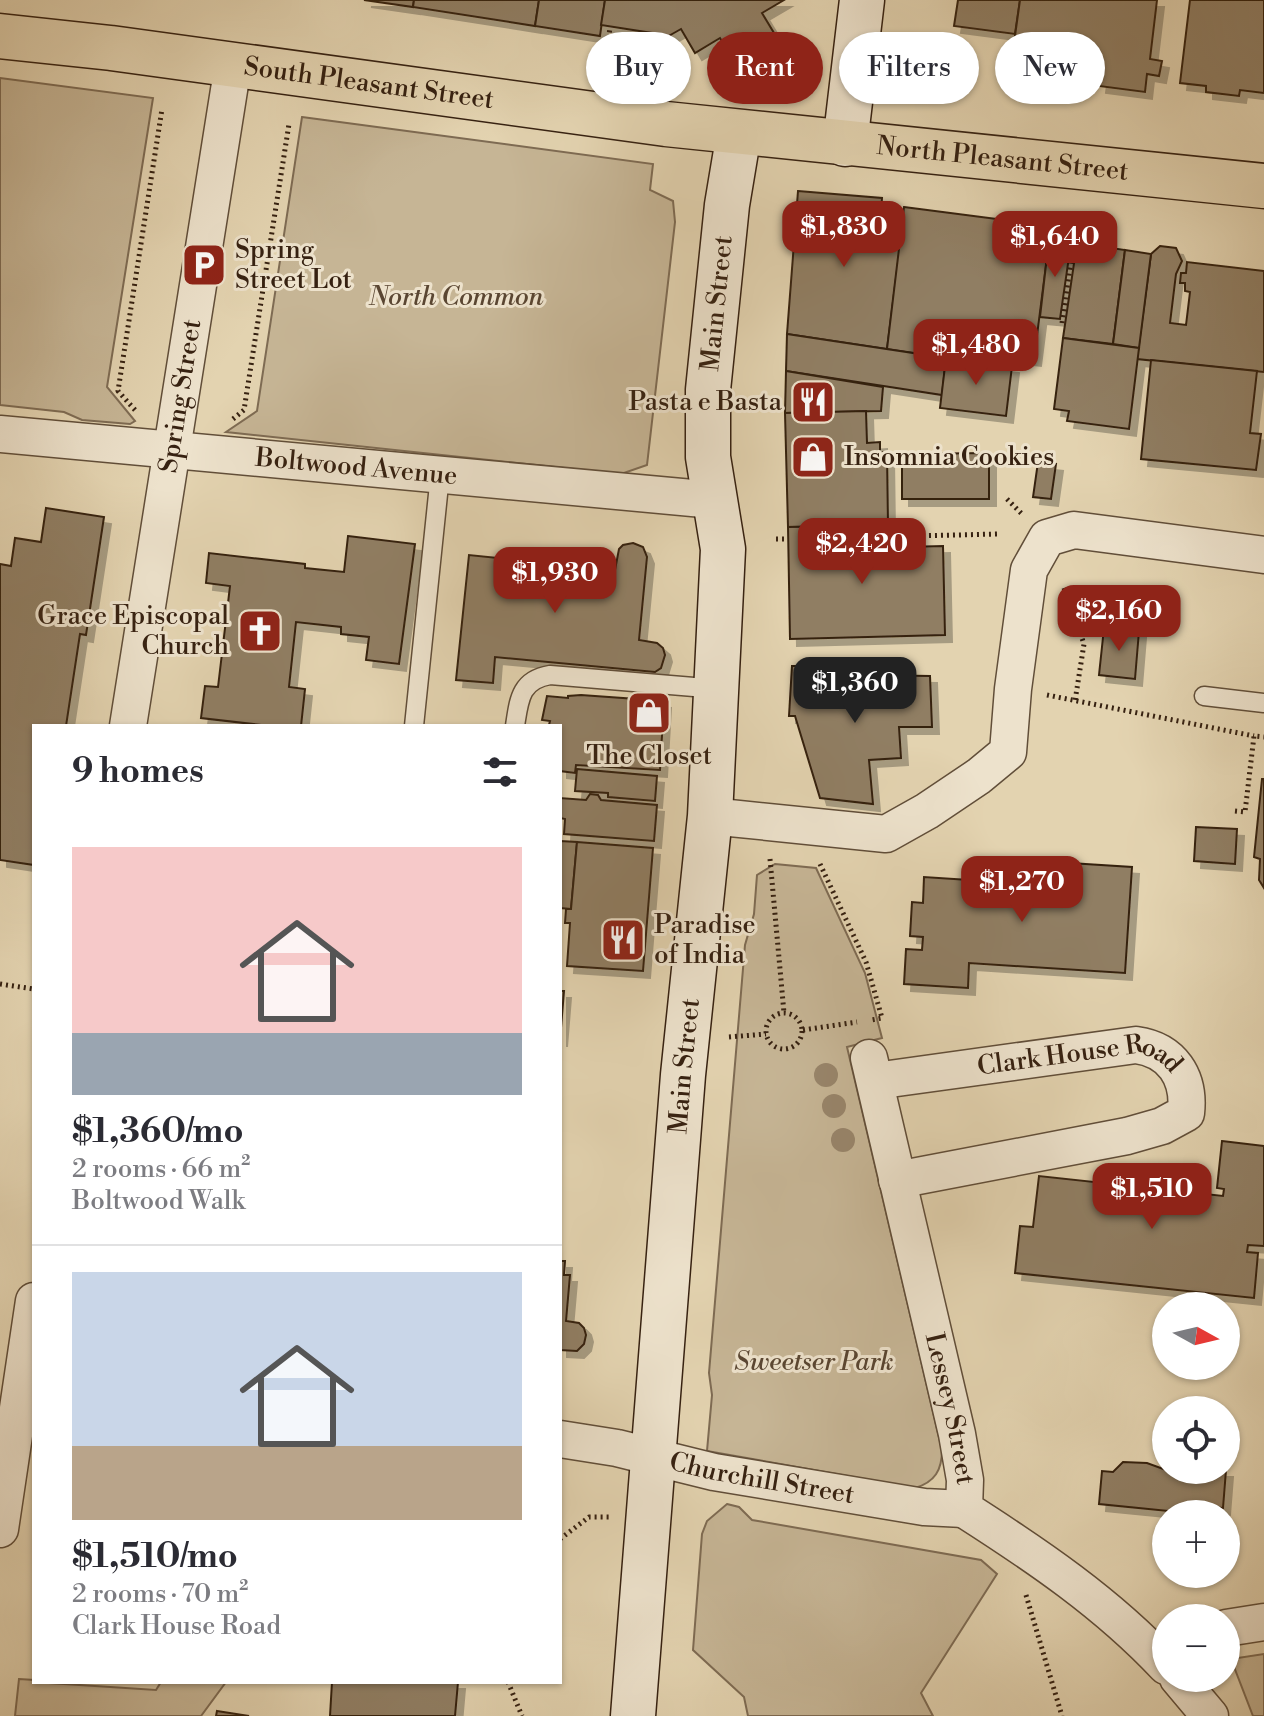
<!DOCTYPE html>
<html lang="en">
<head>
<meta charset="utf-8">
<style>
  body { margin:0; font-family:"Libre Bodoni",serif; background:#f7f7f7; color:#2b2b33; height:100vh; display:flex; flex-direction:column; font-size:30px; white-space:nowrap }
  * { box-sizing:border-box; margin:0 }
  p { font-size:26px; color:#7c7c81 }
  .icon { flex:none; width:44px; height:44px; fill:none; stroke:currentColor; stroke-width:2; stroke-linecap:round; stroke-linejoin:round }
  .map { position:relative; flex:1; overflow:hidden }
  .sheet { position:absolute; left:32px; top:724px; width:530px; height:960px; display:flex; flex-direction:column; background:#fff; border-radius:0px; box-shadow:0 2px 6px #0004 }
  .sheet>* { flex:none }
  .hud { position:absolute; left:586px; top:32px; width:558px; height:72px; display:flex; gap:16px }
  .needle { width:52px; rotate:98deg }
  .tools { position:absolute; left:1152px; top:1292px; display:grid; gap:16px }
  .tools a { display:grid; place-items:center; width:88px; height:88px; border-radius:50%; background:#fff; box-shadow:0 2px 6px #0004; font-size:40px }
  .price { position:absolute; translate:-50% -68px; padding:0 18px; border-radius:16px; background:#8f2418; color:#fff; font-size:26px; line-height:52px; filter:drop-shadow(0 2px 4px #0008) }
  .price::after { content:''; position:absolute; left:50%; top:48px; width:24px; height:18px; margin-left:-12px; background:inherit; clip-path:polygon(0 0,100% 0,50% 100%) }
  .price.active { background:#222; color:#fff }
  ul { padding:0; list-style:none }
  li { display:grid; align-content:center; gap:16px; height:424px; padding:0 40px }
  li+li { border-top:2px solid #e1e1e2 }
  li span { display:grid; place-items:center; height:248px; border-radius:0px; color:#555 }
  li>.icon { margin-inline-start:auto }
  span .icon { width:144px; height:144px; fill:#fffc; stroke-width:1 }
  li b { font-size:34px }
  h2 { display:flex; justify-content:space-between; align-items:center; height:96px; padding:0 40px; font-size:34px }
  .pill { padding:0 28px; border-radius:36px; background:#fff; box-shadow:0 2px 6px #0004; font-size:28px; line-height:72px }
  .pill.active { background:#8f2418; color:#fff }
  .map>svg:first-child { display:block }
  .green { fill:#c6b595; stroke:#7e6b53; stroke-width:2 }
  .building { fill:#907e64; stroke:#362111; stroke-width:2; filter:url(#shadow) }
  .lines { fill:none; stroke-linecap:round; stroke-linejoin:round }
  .service-casing { stroke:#614e39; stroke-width:21 }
  .minor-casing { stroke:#614e39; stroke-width:39 }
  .secondary-casing { stroke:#362111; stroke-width:47 }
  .primary-casing { stroke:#362111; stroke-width:47 }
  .path { stroke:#362111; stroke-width:5; stroke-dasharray:2 4; stroke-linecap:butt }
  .service { stroke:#ede2cc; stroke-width:18 }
  .minor { stroke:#ede2cc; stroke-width:36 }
  .secondary { stroke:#ede2cc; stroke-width:44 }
  .primary { stroke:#e3d3b0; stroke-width:44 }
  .tree { fill:#98856b }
  .labels { text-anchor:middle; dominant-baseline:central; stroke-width:6; stroke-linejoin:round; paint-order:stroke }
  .street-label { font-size:26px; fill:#362111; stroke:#ede2cc }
  .poi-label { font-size:26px; fill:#362111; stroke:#ede2cc; text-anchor:start }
  .park-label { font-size:26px; font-style:italic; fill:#5a4632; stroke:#ede2cc }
</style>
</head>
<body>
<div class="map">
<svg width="1264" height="1716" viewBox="0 0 1264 1716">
  <defs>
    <filter id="shadow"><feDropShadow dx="7" dy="7" stdDeviation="0" flood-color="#0004"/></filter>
  </defs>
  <rect width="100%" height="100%" fill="#e3d3b0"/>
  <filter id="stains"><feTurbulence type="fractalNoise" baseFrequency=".0025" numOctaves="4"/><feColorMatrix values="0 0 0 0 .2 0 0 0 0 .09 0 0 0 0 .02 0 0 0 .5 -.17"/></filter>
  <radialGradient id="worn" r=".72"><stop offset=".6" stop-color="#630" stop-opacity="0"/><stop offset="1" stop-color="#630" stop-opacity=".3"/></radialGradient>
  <g class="green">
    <path d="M0,78L153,98L107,387L135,421L130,424L82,420L64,412L0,405Z"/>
    <path d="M302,117L653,164L650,190L673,201L675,222L647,465L621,474L226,432L257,411Z"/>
    <path d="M775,864L816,868L865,973L882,1038L847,1047L942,1450C942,1470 935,1482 915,1488L707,1451L712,1395L709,1373L745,945L754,914L757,875Z"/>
    <path d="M727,1504L739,1507L752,1520L981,1560L997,1574L921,1693L933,1716H748L744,1697L693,1650L702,1534L707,1521Z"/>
    <path d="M1264,1654V1716H1253L1231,1659Z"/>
    <path d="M19,1679L34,1680V1682L156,1690L161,1682H226L201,1716H15Z"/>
  </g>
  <g class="building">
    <path d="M364,0H414L413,7Z"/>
    <path d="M414,0H539L535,26L413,7Z"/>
    <path d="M539,0H605L600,36L535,26Z"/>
    <path d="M605,0H784L762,13L774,33L732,58L720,38L695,53L681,29L658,42L652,33L601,25Z"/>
    <path d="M958,0H1020L1015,34L954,26Z"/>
    <path d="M1020,0H1157L1150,59L1162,61L1159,76L1147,74L1145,92L1099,86L1101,70L1012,57Z"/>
    <path d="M1190,0H1264V93L1240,90L1239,96L1206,92V86L1180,83Z"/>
    <path d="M798,191L882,198L881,213L904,215L887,349L787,334Z"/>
    <path d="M904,207L1051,226L1034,359L962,351L961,360L887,349Z"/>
    <path d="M1049,239L1071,243L1060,319L1040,317Z"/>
    <path d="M1077,243L1125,250L1113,344L1063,338Z"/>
    <path d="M1160,246L1176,248L1182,261L1176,274L1170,323L1186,325L1190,292L1185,291V283H1180L1181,273H1186L1187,262L1264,271V372L1137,359L1151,254Z"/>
    <path d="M1125,250L1151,254L1139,348L1113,344Z"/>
    <path d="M787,334L946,358L942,395L786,371Z"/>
    <path d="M1063,338L1139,348L1129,429L1067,421L1069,411L1054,409Z"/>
    <path d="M946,358L1012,366L1006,416L940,408Z"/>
    <path d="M1151,360L1257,371L1250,433L1261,434L1256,470L1141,459Z"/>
    <path d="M786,371L883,387L881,411L785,413Z"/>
    <path d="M866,411L867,443L880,442V452H887L888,525L788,527L785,413Z"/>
    <path d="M989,453V499H902V454Z"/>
    <path d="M1038,462L1056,464L1051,499L1033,497Z"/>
    <path d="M46,508L104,517L86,635L80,634L66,726H34V865L0,860V564L11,566L15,538L41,542Z"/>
    <path d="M865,526V548L943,546L945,635L790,639L788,527Z"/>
    <path d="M348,536L415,544L399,664L366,660L369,637L341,634V627L296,622L289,687L305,689L301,726H270L201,718L205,686L218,687L230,586L206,583L209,553L305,564V568L344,572Z"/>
    <path d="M633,543L643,547L647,557L639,640L657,643L663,648L665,655L661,668L655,672L495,657L493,683L456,680L469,555L615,570L619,549L623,545Z"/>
    <path d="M1104,628L1139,631L1135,679L1099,675Z"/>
    <path d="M792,666H804L803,674L930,676L932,727H899L901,758L869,760L873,804L820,798L795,716H789Z"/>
    <path d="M581,695L664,701L660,770L576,765L575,773L560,771V726H540L549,725L550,721L542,720L547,696L568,698V696Z"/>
    <path d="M577,769L657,776L655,801L608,797V793L575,791Z"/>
    <path d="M1262,779H1264V888L1259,880L1260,859L1254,857Z"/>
    <path d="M590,794L598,795L601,800L657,805L654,841L564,834L565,819L560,818V798L586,800Z"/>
    <path d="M1196,827L1237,829L1235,864L1194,861Z"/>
    <path d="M560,841L577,842L571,909L560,908Z"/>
    <path d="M577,842L653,848L643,971L567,966L570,923H565L566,909H571Z"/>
    <path d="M1038,861L1132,867L1125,973L969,963L968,988L904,984L906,949L922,950L923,937L910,936L912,902L923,903L924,877L984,881V892L1020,894L1021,869L1037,870Z"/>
    <path d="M560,991H564L560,1040Z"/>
    <path d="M1222,1141L1264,1146V1246L1248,1245L1247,1252L1258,1253L1254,1298L1015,1273L1020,1226L1033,1227L1039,1176L1223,1196L1224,1189L1217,1188Z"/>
    <path d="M560,1261H565L564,1275H570L566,1321L579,1323L584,1328L586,1335L584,1344L577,1351L560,1350Z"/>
    <path d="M1123,1462L1147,1463L1166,1470H1226L1223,1508L1189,1505L1188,1513L1099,1504L1102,1471L1113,1472Z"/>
    <path d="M332,1682H458L455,1716H330Z"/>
    <path d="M217,1711L249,1716H216Z"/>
  </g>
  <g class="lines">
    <g class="service-casing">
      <g id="service">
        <path d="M1204,696L1264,703"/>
        <path d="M414,726L440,475"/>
        <path d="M515,726C519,700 520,680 550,675L718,689"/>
      </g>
    </g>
    <g class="minor-casing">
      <g id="minor">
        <path id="s1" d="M0,434L714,500"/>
        <path id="s2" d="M128,726L233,65"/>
        <path d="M710,816L886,834L927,811L979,776L1008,752L1013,689L1029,570L1047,538L1074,530L1264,555"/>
        <path id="s3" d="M869,1058L957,1434L965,1480L964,1509C1036,1555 1107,1603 1166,1666"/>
        <path id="s4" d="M875,1081L1136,1045C1172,1050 1190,1077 1186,1113L1162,1126L1127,1136L897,1180"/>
        <path id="s5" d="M560,1439L617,1448L714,1472L924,1507L964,1509"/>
        <path d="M0,1529L34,1301"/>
        <path d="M1226,1628L1264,1622"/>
        <path d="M1178,1678L1210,1716"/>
      </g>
    </g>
    <g class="secondary-casing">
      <g id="secondary">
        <path d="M845,144L862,0"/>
        <path id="s6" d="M633,1716L683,1075L710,816L723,549L708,457V390L727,205L739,133"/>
      </g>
    </g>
    <g class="primary-casing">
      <g id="primary">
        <path id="s7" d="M0,36L111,48L666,124L1264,186"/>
      </g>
    </g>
    <g class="path">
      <path d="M605,62L610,28"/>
      <path d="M1062,323L1077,220"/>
      <path d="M135,410L118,391L162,109"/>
      <path d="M233,419L244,410L289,124"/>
      <path d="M1007,499L1023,515"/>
      <path d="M869,537L999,534"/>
      <path d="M776,539H787"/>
      <path d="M1064,588L1084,644L1075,701"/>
      <path d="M1047,695L1254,736"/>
      <path d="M1235,811L1245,812L1254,736L1264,737"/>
      <path d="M770,859L784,1013"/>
      <path d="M820,864L866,962L882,1018L871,1020"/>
      <path d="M0,984L34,989"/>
      <circle cx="784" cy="1031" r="18"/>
      <path d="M803,1030L857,1022"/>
      <path d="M729,1037L766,1034"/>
      <path d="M560,1539L589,1517H611"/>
      <path d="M1026,1595L1062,1716"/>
      <path d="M508,1682L522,1716"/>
    </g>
    <use href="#service" class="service"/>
    <use href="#minor" class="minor"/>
    <use href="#secondary" class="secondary"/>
    <use href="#primary" class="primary"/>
  </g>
  <g class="tree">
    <circle cx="826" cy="1075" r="12"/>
    <circle cx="834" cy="1106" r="12"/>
    <circle cx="843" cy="1140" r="12"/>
  </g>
  <defs>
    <g id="parking-square" transform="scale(2.3)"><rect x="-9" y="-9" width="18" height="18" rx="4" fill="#8f2418" stroke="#ede2cc"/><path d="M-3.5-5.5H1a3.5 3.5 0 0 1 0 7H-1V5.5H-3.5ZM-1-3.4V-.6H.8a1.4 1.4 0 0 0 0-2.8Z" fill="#fff"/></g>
    <g id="restaurant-square" transform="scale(2.3)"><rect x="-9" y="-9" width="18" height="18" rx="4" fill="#8f2418" stroke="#ede2cc"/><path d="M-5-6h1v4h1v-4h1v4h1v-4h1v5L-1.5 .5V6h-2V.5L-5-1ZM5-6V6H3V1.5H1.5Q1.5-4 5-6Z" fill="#fff"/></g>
    <g id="shop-square" transform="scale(2.3)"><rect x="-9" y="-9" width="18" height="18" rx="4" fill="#8f2418" stroke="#ede2cc"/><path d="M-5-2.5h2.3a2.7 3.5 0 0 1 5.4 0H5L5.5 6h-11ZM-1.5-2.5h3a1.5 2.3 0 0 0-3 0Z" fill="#fff"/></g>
    <g id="church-square" transform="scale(2.3)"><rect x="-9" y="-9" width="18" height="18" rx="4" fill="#8f2418" stroke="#ede2cc"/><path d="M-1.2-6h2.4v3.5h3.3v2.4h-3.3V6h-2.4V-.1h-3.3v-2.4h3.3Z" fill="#fff"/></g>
  </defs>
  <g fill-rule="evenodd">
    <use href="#parking-square" x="204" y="265"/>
    <use href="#restaurant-square" x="813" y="402"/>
    <use href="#shop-square" x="813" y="457"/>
    <use href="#church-square" x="260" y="631"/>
    <use href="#shop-square" x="649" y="713"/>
    <use href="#restaurant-square" x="623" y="940"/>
  </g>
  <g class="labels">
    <g class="street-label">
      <text stroke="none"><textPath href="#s7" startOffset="372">South Pleasant Street</textPath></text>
      <text stroke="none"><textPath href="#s7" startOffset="1010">North Pleasant Street</textPath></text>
      <text stroke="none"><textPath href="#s6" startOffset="1418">Main Street</textPath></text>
      <text stroke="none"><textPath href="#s2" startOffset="334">Spring Street</textPath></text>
      <text stroke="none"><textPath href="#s1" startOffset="358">Boltwood Avenue</textPath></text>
      <text stroke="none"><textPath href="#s6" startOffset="652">Main Street</textPath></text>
      <text stroke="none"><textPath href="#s4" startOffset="208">Clark House Road</textPath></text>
      <text stroke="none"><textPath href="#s3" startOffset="360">Lessey Street</textPath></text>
      <text stroke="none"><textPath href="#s5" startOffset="206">Churchill Street</textPath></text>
    </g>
    <g class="poi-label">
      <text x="235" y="250">Spring<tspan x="235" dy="30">Street Lot</tspan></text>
      <text x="782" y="402" text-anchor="end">Pasta e Basta</text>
      <text x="844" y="457">Insomnia Cookies</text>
      <text x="229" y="616" text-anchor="end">Grace Episcopal<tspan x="229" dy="30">Church</tspan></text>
      <text x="649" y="756" text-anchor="middle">The Closet</text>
      <text x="654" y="925">Paradise<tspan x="654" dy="30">of India</tspan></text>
    </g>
    <g class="park-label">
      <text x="456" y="297">North Common</text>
      <text x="814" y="1362">Sweetser Park</text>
    </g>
  </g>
  <rect width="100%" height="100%" filter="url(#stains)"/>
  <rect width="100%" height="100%" fill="url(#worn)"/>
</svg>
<div class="tools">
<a><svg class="needle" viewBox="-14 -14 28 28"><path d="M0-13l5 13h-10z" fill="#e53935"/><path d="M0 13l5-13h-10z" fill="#7c7c81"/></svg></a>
<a><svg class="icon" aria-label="locate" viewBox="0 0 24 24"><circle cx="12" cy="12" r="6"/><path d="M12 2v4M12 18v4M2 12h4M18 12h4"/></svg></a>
<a>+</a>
<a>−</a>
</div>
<b class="price" style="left:844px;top:269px">$1,830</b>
<b class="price" style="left:1055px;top:279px">$1,640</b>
<b class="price" style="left:976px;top:387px">$1,480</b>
<b class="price" style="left:862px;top:586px">$2,420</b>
<b class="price" style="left:555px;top:615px">$1,930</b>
<b class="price" style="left:1119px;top:653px">$2,160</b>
<b class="price active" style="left:855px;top:725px">$1,360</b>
<b class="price" style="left:1022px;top:924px">$1,270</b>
<b class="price" style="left:1152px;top:1231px">$1,510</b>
<div class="hud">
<a class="pill">Buy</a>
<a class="pill active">Rent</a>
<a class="pill">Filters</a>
<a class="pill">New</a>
</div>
<section class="sheet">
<h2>9 homes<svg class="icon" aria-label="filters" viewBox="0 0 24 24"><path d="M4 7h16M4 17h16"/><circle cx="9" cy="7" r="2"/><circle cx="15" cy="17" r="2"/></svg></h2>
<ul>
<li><span style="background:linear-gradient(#f6c9c9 75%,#9aa5b1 0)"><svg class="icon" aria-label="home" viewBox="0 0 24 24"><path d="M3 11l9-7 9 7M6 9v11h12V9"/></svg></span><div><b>$1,360/mo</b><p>2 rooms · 66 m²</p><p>Boltwood Walk</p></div></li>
<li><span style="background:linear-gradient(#c9d6e8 70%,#b9a48a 0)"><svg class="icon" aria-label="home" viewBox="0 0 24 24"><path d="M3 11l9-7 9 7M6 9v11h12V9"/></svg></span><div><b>$1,510/mo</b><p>2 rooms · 70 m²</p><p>Clark House Road</p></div></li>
</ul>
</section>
</div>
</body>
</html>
